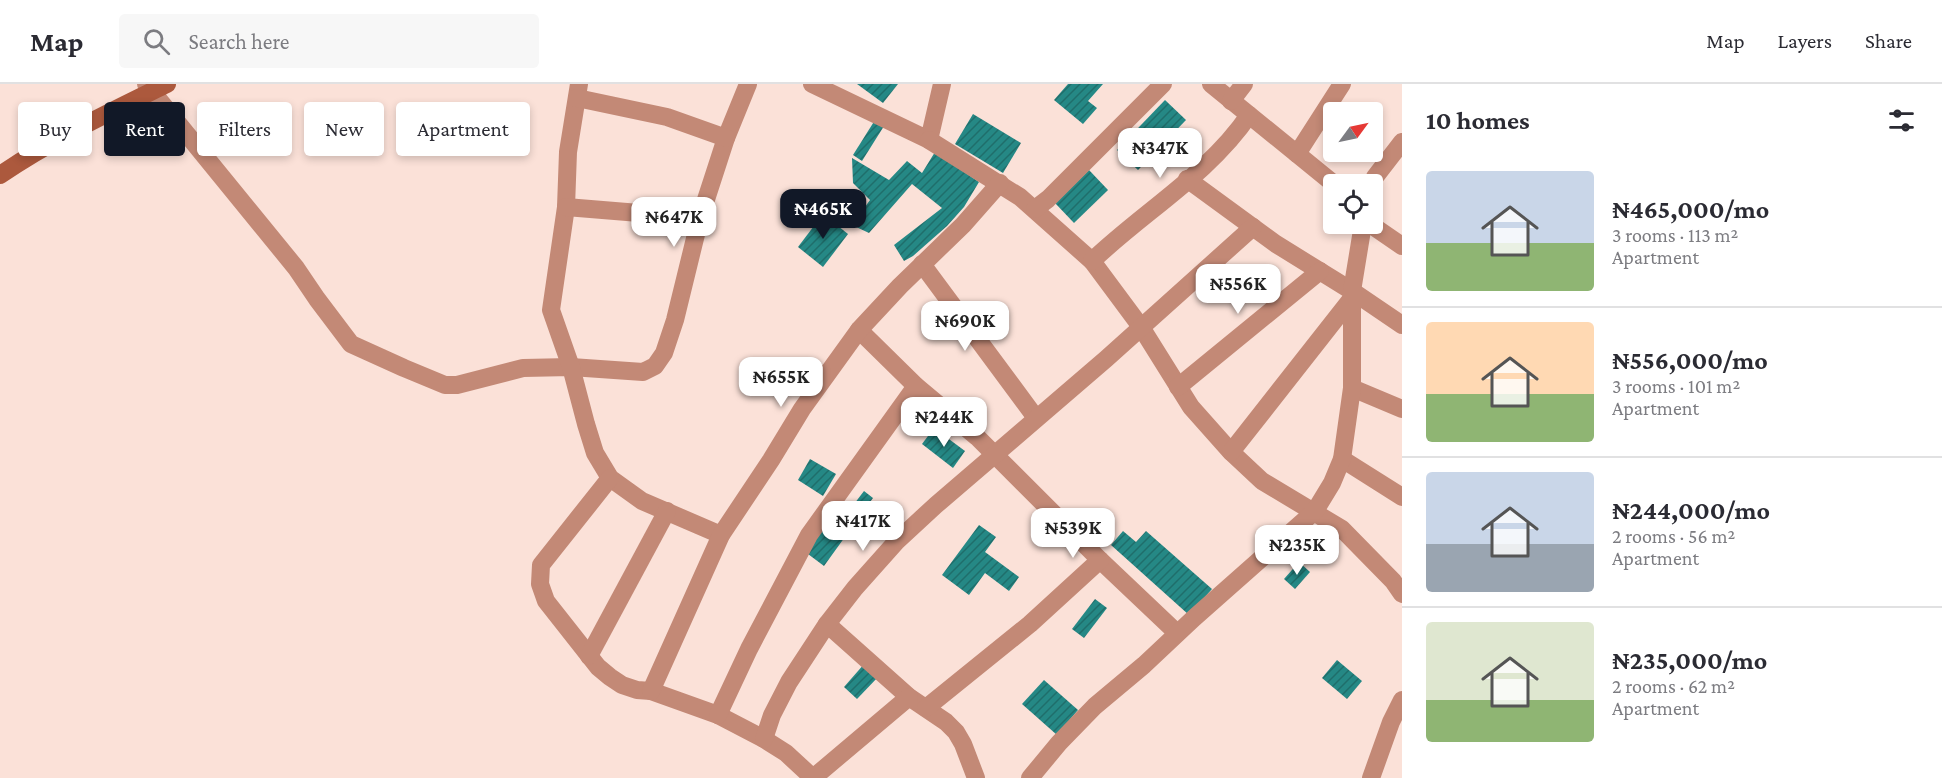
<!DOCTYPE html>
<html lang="en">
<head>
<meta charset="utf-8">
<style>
  body { margin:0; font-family:"Crimson Pro",serif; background:#f7f7f7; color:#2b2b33; height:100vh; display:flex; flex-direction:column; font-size:22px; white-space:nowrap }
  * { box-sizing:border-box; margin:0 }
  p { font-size:20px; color:#7c7c81 }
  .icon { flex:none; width:33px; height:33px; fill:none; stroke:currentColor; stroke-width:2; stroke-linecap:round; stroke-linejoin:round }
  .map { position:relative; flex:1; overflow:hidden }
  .drawer { display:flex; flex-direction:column; background:#fff; width:540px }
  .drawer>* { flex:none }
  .guide { position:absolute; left:18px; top:18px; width:570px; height:54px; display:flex; gap:12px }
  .needle { width:39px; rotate:57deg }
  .fabs { position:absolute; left:1323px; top:18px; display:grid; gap:12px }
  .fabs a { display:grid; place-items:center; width:60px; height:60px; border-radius:6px; background:#fff; box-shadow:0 3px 9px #0003; font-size:30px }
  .price { position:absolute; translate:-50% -51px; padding:0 14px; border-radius:12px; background:#fff; color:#222; font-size:20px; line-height:39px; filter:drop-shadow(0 2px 3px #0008) }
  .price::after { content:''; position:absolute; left:50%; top:36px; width:18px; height:14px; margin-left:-9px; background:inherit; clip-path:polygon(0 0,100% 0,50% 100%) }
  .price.selected { background:#111827; color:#fff }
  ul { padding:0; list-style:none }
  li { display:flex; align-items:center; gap:18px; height:150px; padding:0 24px }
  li+li { border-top:2px solid #e1e1e2 }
  li span { display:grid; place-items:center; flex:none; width:168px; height:120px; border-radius:6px; color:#555 }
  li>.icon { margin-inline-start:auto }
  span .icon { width:72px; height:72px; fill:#fffc; stroke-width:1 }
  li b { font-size:26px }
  h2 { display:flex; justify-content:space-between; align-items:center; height:72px; padding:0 24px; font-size:26px }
  .tag { padding:0 21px; border-radius:6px; background:#fff; box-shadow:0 3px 9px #0003; font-size:21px; line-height:54px }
  .tag.selected { background:#111827; color:#fff }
  header { display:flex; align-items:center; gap:36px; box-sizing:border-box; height:84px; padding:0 30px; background:#fff; border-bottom:2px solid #e1e1e2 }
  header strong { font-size:28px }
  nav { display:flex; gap:33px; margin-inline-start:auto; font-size:21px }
  .search { width:420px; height:54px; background:#f7f7f7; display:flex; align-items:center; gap:15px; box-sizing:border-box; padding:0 21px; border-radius:6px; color:#7c7c81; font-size:22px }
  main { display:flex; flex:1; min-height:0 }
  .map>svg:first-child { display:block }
  .building { fill:url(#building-hatch) }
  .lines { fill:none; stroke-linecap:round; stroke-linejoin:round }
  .street { stroke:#c38976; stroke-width:18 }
  .secondary { stroke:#ac593d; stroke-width:18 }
</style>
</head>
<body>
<header>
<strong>Map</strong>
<div class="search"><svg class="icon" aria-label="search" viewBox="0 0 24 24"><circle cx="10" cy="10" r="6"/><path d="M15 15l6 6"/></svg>Search here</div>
<nav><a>Map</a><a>Layers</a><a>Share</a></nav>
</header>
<main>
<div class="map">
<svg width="1402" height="694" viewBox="0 0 1402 694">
  <defs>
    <pattern id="building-hatch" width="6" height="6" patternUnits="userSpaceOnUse" patternTransform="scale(1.5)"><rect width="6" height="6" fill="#258885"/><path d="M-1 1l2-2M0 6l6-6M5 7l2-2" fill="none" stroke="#1f6e6b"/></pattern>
  </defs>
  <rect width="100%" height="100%" fill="#fbe1d8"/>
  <g class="building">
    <path d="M857,0H898L883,19Z"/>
    <path d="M1068,0H1103L1088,17L1097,24L1083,40L1054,16Z"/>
    <path d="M1165,16L1186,36L1138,86L1117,66Z"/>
    <path d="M973,30L1021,59L1003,89L955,60Z"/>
    <path d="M875,36L884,42L862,77L853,71Z"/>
    <path d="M935,68L979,98L964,123L947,142L913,172L904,177L894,161L942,124L912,100L869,149L852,141L870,116L853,99L852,74L889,96L907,77L922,89Z"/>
    <path d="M1089,86L1108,106L1074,139L1055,119Z"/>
    <path d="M823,130L848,150L823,183L798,163Z"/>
    <path d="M934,344L965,367L953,384L922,360Z"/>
    <path d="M810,375L836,390L823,412L798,396Z"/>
    <path d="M864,407L873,414L824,482L804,467L835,424L845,432Z"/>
    <path d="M979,441L996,453L985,468L1019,493L1009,507L985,489L969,511L942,491Z"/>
    <path d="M1123,447L1136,458L1146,447L1212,505L1189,531L1111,461Z"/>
    <path d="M1299,478L1310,488L1295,505L1284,495Z"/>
    <path d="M1095,515L1107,524L1084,554L1072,545Z"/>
    <path d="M1337,576L1362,597L1347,615L1322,594Z"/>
    <path d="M865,579L879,592L857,615L844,603Z"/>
    <path d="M1044,596L1078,626L1057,651L1022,620Z"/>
  </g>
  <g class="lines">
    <g class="street">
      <path d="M146,0L296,184L317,215L351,260L404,284L445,301H457L523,284L571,283L643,288L655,282L664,269L675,236L700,134L726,54L748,0"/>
      <path d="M579,0L568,68L566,123L551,226L571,283L586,340L595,369L610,394L642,417L721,451"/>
      <path d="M812,0L929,56L942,0"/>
      <path d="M1211,0L1334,100"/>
      <path d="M577,14L667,33L726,54"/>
      <path d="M1231,17L1244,0"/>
      <path d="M929,56L1020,113L1092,177L1141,243L1191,323L1231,368L1262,397L1342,445L1393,497L1402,510"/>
      <path d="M1297,70L1342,0"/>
      <path d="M1187,95L1276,160L1352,207L1402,241"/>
      <path d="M1372,100L1375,93L1402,58"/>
      <path d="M566,123L700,134"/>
      <path d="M1035,125L1048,115L1163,0"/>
      <path d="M1370,140L1402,162"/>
      <path d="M1092,177C1143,128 1209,90 1249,31"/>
      <path d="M922,180L1036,334"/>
      <path d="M859,246L916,302L977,353L1100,476L1177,549"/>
      <path d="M1178,303L1320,187"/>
      <path d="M1352,304L1402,325"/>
      <path d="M1231,368L1352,214"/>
      <path d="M1342,375L1402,413"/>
      <path d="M610,394L541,481L540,500L546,517L598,583L610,593L622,601L637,606L651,607L718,631L764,655L786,669L813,694"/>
      <path d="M827,540L909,613L946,638L956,648L963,660L976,694"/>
      <path d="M589,572L667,427"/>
      <path d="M651,607L721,451L771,376L802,325L859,246L900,202L963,141L1000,99"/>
      <path d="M926,624L1030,540L1100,476"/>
      <path d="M718,631L749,565L809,451L916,302"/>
      <path d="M764,655L772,631L789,598L827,540L855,504L896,458L936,421L1106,275L1253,143"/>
      <path d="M813,694L909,613"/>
      <path d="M1030,694L1059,659L1095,622L1144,581L1194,534L1315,427L1332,399L1342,375L1352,304V207L1363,140"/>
      <path d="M1371,694L1391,638L1402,616"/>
    </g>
    <path class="secondary" d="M0,91C53,55 110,28 167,0"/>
  </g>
</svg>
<div class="fabs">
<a><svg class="needle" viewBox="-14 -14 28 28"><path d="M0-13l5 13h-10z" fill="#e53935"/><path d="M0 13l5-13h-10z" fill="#7c7c81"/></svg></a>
<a><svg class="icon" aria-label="locate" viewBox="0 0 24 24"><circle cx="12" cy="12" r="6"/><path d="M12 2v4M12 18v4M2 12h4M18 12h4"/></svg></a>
</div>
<b class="price" style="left:1160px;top:95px">₦347K</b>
<b class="price selected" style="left:823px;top:156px">₦465K</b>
<b class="price" style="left:674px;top:164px">₦647K</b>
<b class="price" style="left:1238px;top:231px">₦556K</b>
<b class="price" style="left:965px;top:268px">₦690K</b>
<b class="price" style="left:781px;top:324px">₦655K</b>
<b class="price" style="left:944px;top:364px">₦244K</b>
<b class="price" style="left:863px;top:468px">₦417K</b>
<b class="price" style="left:1073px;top:475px">₦539K</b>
<b class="price" style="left:1297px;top:492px">₦235K</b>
<div class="guide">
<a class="tag">Buy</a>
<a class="tag selected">Rent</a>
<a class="tag">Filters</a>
<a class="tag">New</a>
<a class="tag">Apartment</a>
</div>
</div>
<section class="drawer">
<h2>10 homes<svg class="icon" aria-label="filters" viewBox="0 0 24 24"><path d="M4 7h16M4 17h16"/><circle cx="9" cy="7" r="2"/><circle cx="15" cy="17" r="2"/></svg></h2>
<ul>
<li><span style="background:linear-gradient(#c9d6e8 60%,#8fb573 0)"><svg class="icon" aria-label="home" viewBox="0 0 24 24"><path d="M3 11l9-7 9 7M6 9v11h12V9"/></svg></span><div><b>₦465,000/mo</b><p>3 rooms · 113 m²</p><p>Apartment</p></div></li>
<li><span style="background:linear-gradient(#ffd9b3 60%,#8fb573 0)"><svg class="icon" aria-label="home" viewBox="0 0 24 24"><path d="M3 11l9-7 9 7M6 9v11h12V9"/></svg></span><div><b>₦556,000/mo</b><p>3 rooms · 101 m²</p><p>Apartment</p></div></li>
<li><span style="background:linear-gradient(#c9d6e8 60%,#9aa5b1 0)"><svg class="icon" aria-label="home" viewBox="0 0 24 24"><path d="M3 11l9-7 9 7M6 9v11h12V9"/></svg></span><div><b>₦244,000/mo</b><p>2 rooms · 56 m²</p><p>Apartment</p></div></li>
<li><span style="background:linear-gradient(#dfe7d0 65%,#8fb573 0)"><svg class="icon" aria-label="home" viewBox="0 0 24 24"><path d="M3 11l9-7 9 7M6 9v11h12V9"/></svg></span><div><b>₦235,000/mo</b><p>2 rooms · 62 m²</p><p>Apartment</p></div></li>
</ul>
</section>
</main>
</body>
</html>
